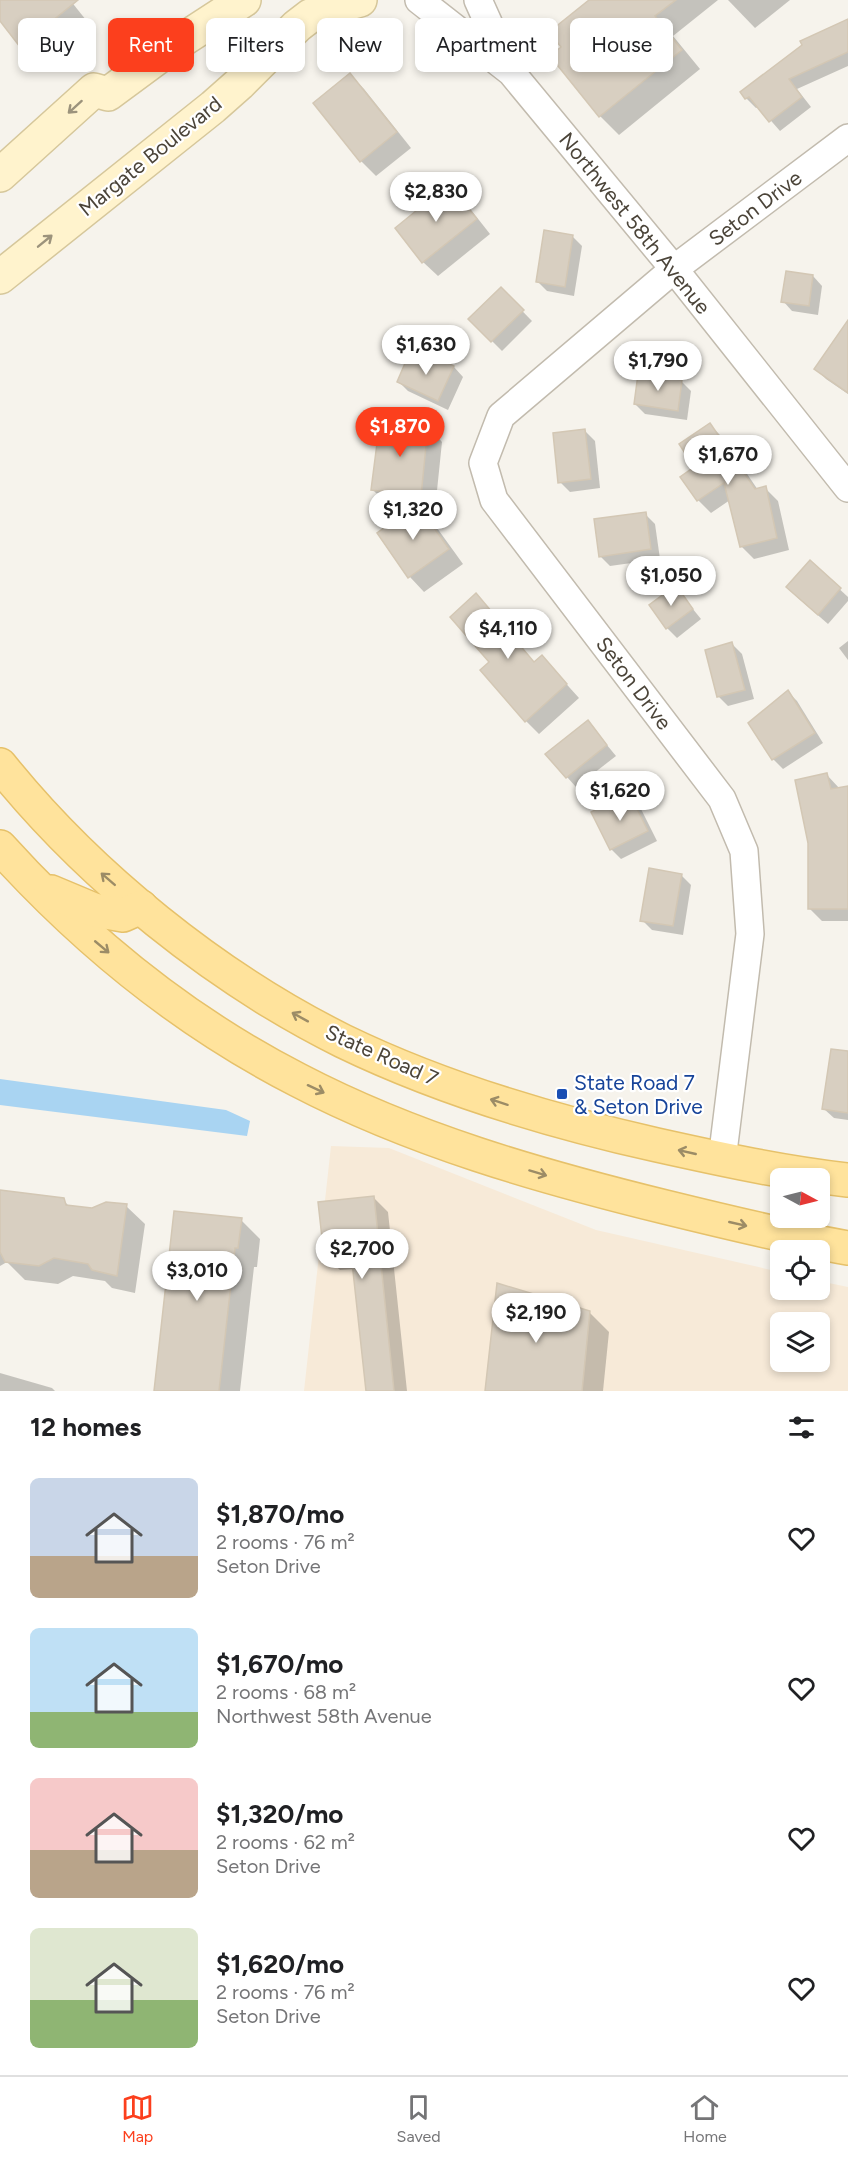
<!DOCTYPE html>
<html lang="en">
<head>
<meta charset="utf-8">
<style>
  body { margin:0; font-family:Figtree,sans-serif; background:#f6f6f6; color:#202124; height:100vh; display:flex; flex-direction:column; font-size:22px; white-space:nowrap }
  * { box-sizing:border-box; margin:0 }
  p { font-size:20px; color:#757577 }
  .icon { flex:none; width:33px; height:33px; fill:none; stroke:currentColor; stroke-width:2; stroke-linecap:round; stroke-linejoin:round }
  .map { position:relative; height:1391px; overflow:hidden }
  .side { display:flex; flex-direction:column; background:#fff; flex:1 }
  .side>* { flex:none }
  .hud { position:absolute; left:18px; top:18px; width:813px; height:54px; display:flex; gap:12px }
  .needle { width:39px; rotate:97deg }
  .buttons { position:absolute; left:770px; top:1168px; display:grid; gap:12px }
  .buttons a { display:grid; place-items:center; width:60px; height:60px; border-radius:9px; background:#fff; box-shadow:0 3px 9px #0003; font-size:30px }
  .price { position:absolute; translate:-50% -51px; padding:0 14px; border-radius:21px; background:#fff; color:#222; font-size:20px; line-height:39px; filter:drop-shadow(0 2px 3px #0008) }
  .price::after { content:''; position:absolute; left:50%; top:36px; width:18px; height:14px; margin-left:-9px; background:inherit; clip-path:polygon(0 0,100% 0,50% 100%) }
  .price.active { background:#fc3f1d; color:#fff }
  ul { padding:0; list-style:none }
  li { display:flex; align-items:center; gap:18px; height:150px; padding:0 30px }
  li span { display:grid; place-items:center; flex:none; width:168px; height:120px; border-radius:9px; color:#555 }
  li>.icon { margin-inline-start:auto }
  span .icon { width:72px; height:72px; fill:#fffc; stroke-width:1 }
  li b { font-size:26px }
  h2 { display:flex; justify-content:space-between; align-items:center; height:72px; padding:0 30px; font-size:26px }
  .tag { padding:0 21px; border-radius:9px; background:#fff; box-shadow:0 3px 9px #0003; font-size:21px; line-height:54px }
  .tag.active { background:#fc3f1d; color:#fff }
  .tab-bar { display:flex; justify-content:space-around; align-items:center; height:84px; border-top:2px solid #e0e0e0; background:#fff; font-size:16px; color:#757577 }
  .tab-bar a { display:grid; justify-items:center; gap:3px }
  .tab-bar .active { color:#fc3f1d }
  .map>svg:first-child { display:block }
  .commercial { fill:#f7ead8; fill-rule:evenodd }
  .water { fill:#a9d4f2 }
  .shadow { fill:#0003 }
  .building { fill:#d8cfc1; stroke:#d3c7b4; stroke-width:1.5 }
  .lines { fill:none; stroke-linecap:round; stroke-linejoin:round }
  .street-casing { stroke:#c2bbae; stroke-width:30 }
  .secondary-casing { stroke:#d6c79b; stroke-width:36 }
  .primary-casing { stroke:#e6c16a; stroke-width:36 }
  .street { stroke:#fff; stroke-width:27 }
  .secondary { stroke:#fff3cd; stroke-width:33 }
  .primary { stroke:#ffe39c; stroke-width:33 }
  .oneway { stroke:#9c937c }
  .oneway2 { stroke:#9c8c66 }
  .transit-dot { fill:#1a4fb4; stroke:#fff; stroke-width:2 }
  .labels { text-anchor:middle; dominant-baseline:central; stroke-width:4.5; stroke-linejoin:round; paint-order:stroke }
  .street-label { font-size:21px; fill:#4b4439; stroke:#fff }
  .transit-label { font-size:21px; fill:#164399; stroke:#fff; text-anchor:start }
</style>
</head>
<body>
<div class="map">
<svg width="848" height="1391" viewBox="0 0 848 1391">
  <rect width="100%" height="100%" fill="#f6f3ec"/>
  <path class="commercial" d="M331,1146L389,1148L596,1230L780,1272V1290H819V1281L848,1287V1391H304ZM780,1323H819V1362H780Z"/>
  <path class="water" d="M0,1079L226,1110L250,1121L247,1136L0,1105Z"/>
  <g class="shadow">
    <path d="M0,0H70L90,25L41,65L22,46L0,19Z"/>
    <path d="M591,0H718L673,36L700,69L619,135L600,116L553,56L563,48Z"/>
    <path d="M728,0H790L755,28Z"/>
    <path d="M848,21V66L797,89L811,107L780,131L759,107L756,108L746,98Z"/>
    <path d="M350,75L364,89L411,148L376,176L361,161L315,103Z"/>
    <path d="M449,186L464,201L490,234L438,276L423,262Z"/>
    <path d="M572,236L582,246L574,296L547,291L537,281Z"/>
    <path d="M813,276L822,286L818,315L792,311L783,301Z"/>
    <path d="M501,289L532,321L502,351L470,319Z"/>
    <path d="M848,332V394L826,379L816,369Z"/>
    <path d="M429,356L454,367L463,377L448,410L408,391L398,381L426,363Z"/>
    <path d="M681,381L691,391L687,420L645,414L635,404Z"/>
    <path d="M710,425L722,437L758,490L765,488L778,501L789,550L754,559L741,546L730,500L711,513L698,500L682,477L696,467Z"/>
    <path d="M428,427L442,442L435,510L419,508L432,521L463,564L424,592L410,577L379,534L415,508L388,505L373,490Z"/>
    <path d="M585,431L595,441L600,488L570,492L560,482Z"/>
    <path d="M645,514L655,524L660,559L610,566L600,556Z"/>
    <path d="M810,562L848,597V601L828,624L797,597Z"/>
    <path d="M675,587L701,619L677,638L667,628Z"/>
    <path d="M489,609L534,663L542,657L579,698L539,734L526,721L491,662Z"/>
    <path d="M848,641V660L839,648Z"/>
    <path d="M732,644L742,654L754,699L728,706L718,696Z"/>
    <path d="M788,692L797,701L823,743L783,769L773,759Z"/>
    <path d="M588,722L616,756L576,787L567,777Z"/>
    <path d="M827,775L840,789H848V921H822L810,909Z"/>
    <path d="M629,795L639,805L657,841L621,859L611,849Z"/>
    <path d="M681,875L691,885L683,935L652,930L642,920Z"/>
    <path d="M848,1053V1120L834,1118L824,1109Z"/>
    <path d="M0,1192L63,1200L70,1207L92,1209L126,1206L145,1224L135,1293L112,1288L105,1281L73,1276L58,1284L25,1280L7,1262L0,1266Z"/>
    <path d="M373,1197L388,1212L407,1391H367L354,1269L340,1270L325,1256Z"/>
    <path d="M241,1220L260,1239L257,1267H254L240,1391H156Z"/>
    <path d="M590,1313L609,1332L603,1391H487Z"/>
    <path d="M0,1373L52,1388L55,1391H0Z"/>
  </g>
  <g class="building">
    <path d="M0,0H78L20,47L0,21Z"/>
    <path d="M589,0H676L655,16L682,50L599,117L550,56L561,47L549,32Z"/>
    <path d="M848,19V52L789,79L802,97L769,122L749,97L745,99L740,92L802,45L800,41Z"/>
    <path d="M350,73L397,132L360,162L313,103Z"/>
    <path d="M449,184L477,219L422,263L395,228Z"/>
    <path d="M544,230L573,235L565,287L536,282Z"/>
    <path d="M786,271L813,275L809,306L781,302Z"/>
    <path d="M501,287L524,310L491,342L468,319Z"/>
    <path d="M848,320V393L814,369Z"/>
    <path d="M409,354L425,361L429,354L454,366L438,401L397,382Z"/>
    <path d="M638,374L682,380L678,411L634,404Z"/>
    <path d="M380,420L428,426L421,496L371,490Z"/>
    <path d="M710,423L755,489L766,486L777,538L740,547L724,483L697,501L680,477L694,467L679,444Z"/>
    <path d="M585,429L591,479L558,483L553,433Z"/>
    <path d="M417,504L449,549L408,578L377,533Z"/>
    <path d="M646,512L651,549L599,557L594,519Z"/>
    <path d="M810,560L841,588L818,615L786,587Z"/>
    <path d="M676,585L693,609L666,629L649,605Z"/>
    <path d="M476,593L534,662L542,655L567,684L525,722L480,670L489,662L450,617Z"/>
    <path d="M732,642L745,690L717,697L705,650Z"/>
    <path d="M788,690L815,733L772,760L748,723Z"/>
    <path d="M588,720L607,745L566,778L545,754Z"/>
    <path d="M827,773L831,789L848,786V909H808V843L795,780Z"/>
    <path d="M629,793L648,831L610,850L591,812Z"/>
    <path d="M649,868L682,874L673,926L640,921Z"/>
    <path d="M831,1049L848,1051V1113L822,1109Z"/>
    <path d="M0,1190L64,1198L66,1205L92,1208L106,1202L127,1204L117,1276L92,1270L88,1264L54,1258L39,1266L5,1262L0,1252Z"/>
    <path d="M374,1196L394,1391H366L351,1253L324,1256L318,1202Z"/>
    <path d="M174,1211L242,1218L238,1248H235L219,1391H154Z"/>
    <path d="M497,1283L590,1311L582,1391H485Z"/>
  </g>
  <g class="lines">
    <g class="street-casing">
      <g id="street">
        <path d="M419,0L511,72L674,269L848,488"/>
        <path d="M478,0L509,69"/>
        <path d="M722,1160L750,934L744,851L722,799L494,500L483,463L501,416L674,269L848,138"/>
      </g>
    </g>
    <g class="secondary-casing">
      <g id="secondary">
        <path d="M0,175L94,90L108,94L173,46L244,0"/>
        <path d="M0,277L213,107L239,84L297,26L310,16L327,9L360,0"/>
      </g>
    </g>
    <g class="primary-casing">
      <g id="primary">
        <path d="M0,765C89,876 216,978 343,1041C442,1089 550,1121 657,1145C720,1159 784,1173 848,1180"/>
        <path d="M0,847C85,941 185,1022 298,1080C413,1140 539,1176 665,1207C726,1222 787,1237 848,1248"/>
        <path d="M51,892L94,910L123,915L141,907"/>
      </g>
    </g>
    <use href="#street" class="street"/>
    <use href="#secondary" class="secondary"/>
    <use href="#primary" class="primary"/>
  </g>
  <defs><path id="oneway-shaft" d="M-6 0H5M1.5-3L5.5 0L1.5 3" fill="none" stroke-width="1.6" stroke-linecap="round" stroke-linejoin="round" transform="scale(1.5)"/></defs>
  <g class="oneway">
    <use href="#oneway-shaft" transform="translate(75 107) rotate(138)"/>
    <use href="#oneway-shaft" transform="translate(45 241) rotate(-39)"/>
  </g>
  <g class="oneway2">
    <use href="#oneway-shaft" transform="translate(108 879) rotate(-139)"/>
    <use href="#oneway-shaft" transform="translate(102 947) rotate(40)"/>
    <use href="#oneway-shaft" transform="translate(300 1017) rotate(-151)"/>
    <use href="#oneway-shaft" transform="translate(316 1089) rotate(25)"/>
    <use href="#oneway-shaft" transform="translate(499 1102) rotate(-162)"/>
    <use href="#oneway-shaft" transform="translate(687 1152) rotate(-167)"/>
    <use href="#oneway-shaft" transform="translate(538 1173) rotate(17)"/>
    <use href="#oneway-shaft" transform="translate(738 1224) rotate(13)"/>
  </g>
  <rect class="transit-dot" x="556" y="1088" width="12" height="12" rx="3"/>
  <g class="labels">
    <g class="street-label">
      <text transform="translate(150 156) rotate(-39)">Margate Boulevard</text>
      <text transform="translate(755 208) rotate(-37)">Seton Drive</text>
      <text transform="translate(635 223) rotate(51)">Northwest 58th Avenue</text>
      <text transform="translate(634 683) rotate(53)">Seton Drive</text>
      <text transform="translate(382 1055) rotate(24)">State Road 7</text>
    </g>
    <g class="transit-label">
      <text x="574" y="1082">State Road 7<tspan x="574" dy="24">&amp; Seton Drive</tspan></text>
    </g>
  </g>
</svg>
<div class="buttons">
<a><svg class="needle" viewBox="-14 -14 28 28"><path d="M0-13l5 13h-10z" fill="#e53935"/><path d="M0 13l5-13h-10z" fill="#757577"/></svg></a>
<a><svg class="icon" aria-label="locate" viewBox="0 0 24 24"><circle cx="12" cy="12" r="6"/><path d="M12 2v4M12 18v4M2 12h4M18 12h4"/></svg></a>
<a><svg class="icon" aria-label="layers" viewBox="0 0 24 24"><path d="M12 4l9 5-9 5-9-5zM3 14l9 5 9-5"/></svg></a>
</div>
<b class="price" style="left:436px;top:223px">$2,830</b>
<b class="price" style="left:426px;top:376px">$1,630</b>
<b class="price" style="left:658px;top:392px">$1,790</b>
<b class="price active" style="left:400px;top:458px">$1,870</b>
<b class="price" style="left:728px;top:486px">$1,670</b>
<b class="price" style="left:413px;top:541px">$1,320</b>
<b class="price" style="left:671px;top:607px">$1,050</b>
<b class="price" style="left:508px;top:660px">$4,110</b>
<b class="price" style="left:620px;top:822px">$1,620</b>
<b class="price" style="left:362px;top:1280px">$2,700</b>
<b class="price" style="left:197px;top:1302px">$3,010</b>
<b class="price" style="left:536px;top:1344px">$2,190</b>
<div class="hud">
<a class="tag">Buy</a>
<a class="tag active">Rent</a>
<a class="tag">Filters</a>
<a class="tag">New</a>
<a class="tag">Apartment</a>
<a class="tag">House</a>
</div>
</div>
<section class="side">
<h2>12 homes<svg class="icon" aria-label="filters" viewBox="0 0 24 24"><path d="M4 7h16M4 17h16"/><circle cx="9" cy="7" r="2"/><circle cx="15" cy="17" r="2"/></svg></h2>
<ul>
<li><span style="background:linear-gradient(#c9d6e8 65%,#b9a48a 0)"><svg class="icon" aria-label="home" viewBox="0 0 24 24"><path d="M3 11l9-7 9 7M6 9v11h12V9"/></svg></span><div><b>$1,870/mo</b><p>2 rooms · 76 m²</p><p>Seton Drive</p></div><svg class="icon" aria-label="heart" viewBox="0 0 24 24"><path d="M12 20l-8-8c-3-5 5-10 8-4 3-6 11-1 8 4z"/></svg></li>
<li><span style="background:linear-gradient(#bfe0f5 70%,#8fb573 0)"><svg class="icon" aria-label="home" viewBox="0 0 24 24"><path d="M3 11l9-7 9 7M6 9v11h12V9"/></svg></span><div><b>$1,670/mo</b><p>2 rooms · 68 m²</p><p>Northwest 58th Avenue</p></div><svg class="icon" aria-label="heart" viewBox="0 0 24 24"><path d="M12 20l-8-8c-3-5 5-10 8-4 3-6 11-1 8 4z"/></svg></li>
<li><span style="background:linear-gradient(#f6c9c9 60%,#b9a48a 0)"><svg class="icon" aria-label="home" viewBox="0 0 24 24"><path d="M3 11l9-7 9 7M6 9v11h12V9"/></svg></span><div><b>$1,320/mo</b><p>2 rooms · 62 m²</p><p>Seton Drive</p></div><svg class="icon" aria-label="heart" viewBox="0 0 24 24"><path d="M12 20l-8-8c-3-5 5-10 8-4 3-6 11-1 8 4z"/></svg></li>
<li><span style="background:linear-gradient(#dfe7d0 60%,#8fb573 0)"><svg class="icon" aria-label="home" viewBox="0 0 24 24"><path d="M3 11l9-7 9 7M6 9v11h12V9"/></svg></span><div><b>$1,620/mo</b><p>2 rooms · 76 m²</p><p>Seton Drive</p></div><svg class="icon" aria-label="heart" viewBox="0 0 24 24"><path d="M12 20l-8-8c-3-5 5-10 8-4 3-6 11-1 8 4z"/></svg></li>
</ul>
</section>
<nav class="tab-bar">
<a class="active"><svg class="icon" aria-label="map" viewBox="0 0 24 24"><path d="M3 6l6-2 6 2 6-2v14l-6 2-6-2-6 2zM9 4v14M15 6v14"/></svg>Map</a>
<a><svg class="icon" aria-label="saved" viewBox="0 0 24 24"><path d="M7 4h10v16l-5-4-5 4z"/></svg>Saved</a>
<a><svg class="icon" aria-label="home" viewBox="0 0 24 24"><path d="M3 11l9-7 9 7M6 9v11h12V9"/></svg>Home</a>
</nav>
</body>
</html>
